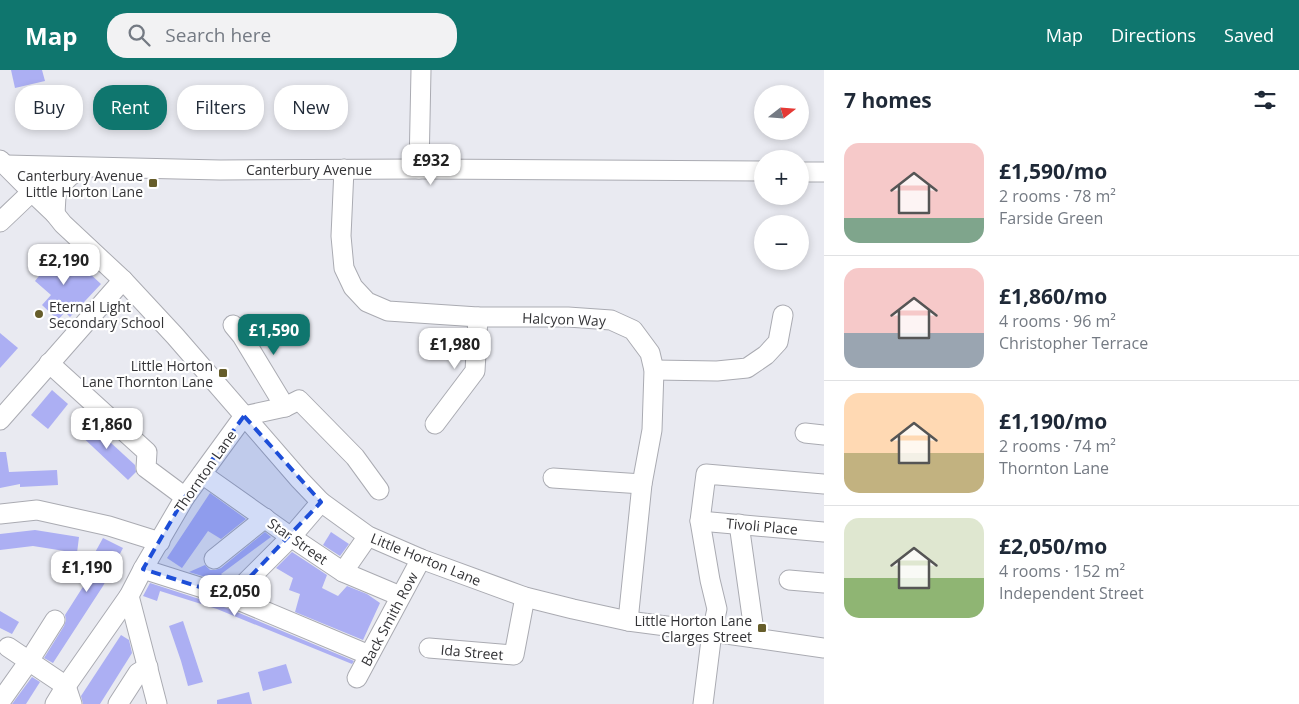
<!DOCTYPE html>
<html lang="en">
<head>
<meta charset="utf-8">
<style>
  body { margin:0; font-family:"Open Sans",sans-serif; background:#f2f2f3; color:#1f2937; height:100vh; display:flex; flex-direction:column; font-size:19px; white-space:nowrap }
  * { box-sizing:border-box; margin:0 }
  p { font-size:16px; color:#747a83 }
  .icon { flex:none; width:28px; height:28px; fill:none; stroke:currentColor; stroke-width:2; stroke-linecap:round; stroke-linejoin:round }
  .map { position:relative; flex:1; overflow:hidden }
  .sheet { display:flex; flex-direction:column; background:#fff; width:475px }
  .sheet>* { flex:none }
  .guide { position:absolute; left:15px; top:15px; width:475px; height:45px; display:flex; gap:10px }
  .needle { width:32px; rotate:73deg }
  .fabs { position:absolute; left:754px; top:15px; display:grid; gap:10px }
  .fabs a { display:grid; place-items:center; width:55px; height:55px; border-radius:50%; background:#fff; box-shadow:0 2px 8px #0003; font-size:25px }
  .price { position:absolute; translate:-50% -42px; padding:0 11px; border-radius:10px; background:#fff; color:#222; font-size:16px; line-height:32px; filter:drop-shadow(0 1px 2px #0008) }
  .price::after { content:''; position:absolute; left:50%; top:30px; width:15px; height:11px; margin-left:-8px; background:inherit; clip-path:polygon(0 0,100% 0,50% 100%) }
  .price.current { background:#0f766e; color:#fff }
  ul { padding:0; list-style:none }
  li { display:flex; align-items:center; gap:15px; height:125px; padding:0 20px }
  li+li { border-top:1px solid #e0e1e3 }
  li span { display:grid; place-items:center; flex:none; width:140px; height:100px; border-radius:15px; color:#555 }
  li>.icon { margin-inline-start:auto }
  span .icon { width:60px; height:60px; fill:#fffc; stroke-width:1 }
  li b { font-size:21px }
  h2 { display:flex; justify-content:space-between; align-items:center; height:60px; padding:0 20px; font-size:21px }
  .tag { padding:0 18px; border-radius:20px; background:#fff; box-shadow:0 2px 8px #0003; font-size:18px; line-height:45px }
  .tag.current { background:#0f766e; color:#fff }
  header { display:flex; align-items:center; gap:30px; box-sizing:border-box; height:70px; padding:0 25px; background:#0f766e; color:#fff }
  header strong { font-size:24px }
  nav { display:flex; gap:28px; margin-inline-start:auto; font-size:18px }
  .search { width:350px; height:45px; background:#f2f2f3; display:flex; align-items:center; gap:12px; box-sizing:border-box; padding:0 18px; border-radius:20px; color:#747a83; font-size:19px }
  main { display:flex; flex:1; min-height:0 }
  .map>svg:first-child { display:block }
  .building { fill:#acaff3 }
  .lines { fill:none; stroke-linecap:round; stroke-linejoin:round }
  .minor-casing { stroke:#aaabb2; stroke-width:21 }
  .minor { stroke:#fff; stroke-width:19 }
  .marked { fill:#1d4ed8; fill-opacity:0.2; stroke:#1d4ed8; stroke-width:4; stroke-dasharray:10 6; stroke-linejoin:round }
  .poi-dot { fill:#665d2a; stroke:#fff; stroke-width:2 }
  .labels { text-anchor:middle; dominant-baseline:central; stroke-width:4.5; stroke-linejoin:round; paint-order:stroke }
  .street-label { font-size:14px; fill:#343437; stroke:#fff }
  .poi-label { font-size:14px; fill:#343437; stroke:#fff; text-anchor:end }
</style>
</head>
<body>
<header>
<strong>Map</strong>
<div class="search"><svg class="icon" aria-label="search" viewBox="0 0 24 24"><circle cx="10" cy="10" r="6"/><path d="M15 15l6 6"/></svg>Search here</div>
<nav><a>Map</a><a>Directions</a><a>Saved</a></nav>
</header>
<main>
<div class="map">
<svg width="824" height="634" viewBox="0 0 824 634">
  <rect width="100%" height="100%" fill="#e9eaf1"/>
  <g class="building">
    <path d="M11,0H42L45,11L15,18Z"/>
    <path d="M44,183L63,201L74,189L101,214L70,247L65,242L58,250L42,235L51,225L35,211L39,206L31,198Z"/>
    <path d="M0,263L18,278L0,298Z"/>
    <path d="M52,320L68,334L48,359L31,345Z"/>
    <path d="M86,350L135,395L136,402L128,410L76,361Z"/>
    <path d="M0,382H6L9,402L57,400L58,415L20,417V414L0,418Z"/>
    <path d="M210,423L246,449L221,469L208,461L182,498L167,488Z"/>
    <path d="M35,460L79,467L77,483L33,476L0,480V464Z"/>
    <path d="M265,462L271,467L221,504L224,507L219,511L189,502L205,495L210,500H215L221,498Z"/>
    <path d="M331,462L349,474L340,486L323,475Z"/>
    <path d="M103,468L123,478L103,516L53,593L44,588L64,556L66,550L65,545L93,501L87,497Z"/>
    <path d="M292,482L327,505L322,518L338,526L347,516L367,524L380,533L363,570L295,542L300,524L289,520L293,508L276,498Z"/>
    <path d="M150,513L227,538L354,591L352,594L217,539L160,521L157,531L143,526Z"/>
    <path d="M0,541L19,552L12,564L0,558Z"/>
    <path d="M183,551L203,612L188,616L181,591L169,556Z"/>
    <path d="M121,565L129,570L132,583L100,634H83L81,626Z"/>
    <path d="M286,594L292,613L263,621L258,602Z"/>
    <path d="M32,607L40,612L26,634H12Z"/>
    <path d="M249,622L252,634H217V630Z"/>
  </g>
  <g class="lines">
    <g class="minor-casing">
      <g id="minor">
        <path d="M0,90L31,121L55,144L63,154L123,210L175,266L300,410L321,432L368,466L421,489L525,527L573,539L628,551L712,562L824,578"/>
        <path d="M6,95L220,100L419,99L762,101"/>
        <path d="M344,99L341,166L344,198L353,217L367,232L388,241L478,247H568L611,250L633,260L650,283L654,300L652,360L642,414L628,551"/>
        <path d="M419,99L421,0"/>
        <path d="M800,102H824"/>
        <path d="M55,144L56,126L59,117L71,105"/>
        <path d="M0,152L41,113L48,109L73,104"/>
        <path d="M233,255L242,266L285,337"/>
        <path d="M49,293L147,382L146,398L185,427"/>
        <path d="M654,300L717,301L747,298L766,285L778,272L783,245"/>
        <path d="M244,346L285,337L299,330L355,387L379,420"/>
        <path d="M0,350L123,210"/>
        <path d="M435,354L475,301L478,247"/>
        <path d="M805,363L824,365"/>
        <path d="M202,404L291,467L343,502L400,526"/>
        <path d="M553,408L642,414"/>
        <path d="M0,444L37,440L109,456L160,472"/>
        <path d="M700,451L824,462"/>
        <path d="M739,454L755,568"/>
        <path d="M214,489L265,448"/>
        <path d="M143,499L231,527L369,585"/>
        <path d="M343,502L368,466"/>
        <path d="M789,510L824,513"/>
        <path d="M129,526L157,634"/>
        <path d="M231,527L291,467L321,432"/>
        <path d="M8,577L66,616L72,634"/>
        <path d="M429,578L514,585L525,527"/>
        <path d="M357,608L421,489"/>
        <path d="M0,632L29,591L55,550"/>
        <path d="M55,634L66,616L129,526L143,499L185,427L244,346"/>
        <path d="M118,634L138,603L148,597"/>
        <path d="M703,634L712,562L717,539L710,510L700,451L706,404L824,414"/>
      </g>
    </g>
    <use href="#minor" class="minor"/>
  </g>
  <path class="marked" d="M244,346L321,432L231,527L143,499L185,427Z"/>
  <g class="poi-dot">
    <rect x="148" y="108" width="10" height="10" rx="2.5"/>
    <circle cx="39" cy="244" r="5"/>
    <rect x="218" y="298" width="10" height="10" rx="2.5"/>
    <rect x="757" y="553" width="10" height="10" rx="2.5"/>
  </g>
  <g class="labels">
    <g class="street-label">
      <text x="309" y="99">Canterbury Avenue</text>
      <text transform="translate(564 249) rotate(2)">Halcyon Way</text>
      <text transform="translate(205 401) rotate(-55)">Thornton Lane</text>
      <text transform="translate(762 456) rotate(5)">Tivoli Place</text>
      <text transform="translate(298 471) rotate(35)">Star Street</text>
      <text transform="translate(426 489) rotate(22)">Little Horton Lane</text>
      <text transform="translate(389 549) rotate(-62)">Back Smith Row</text>
      <text transform="translate(472 582) rotate(5)">Ida Street</text>
    </g>
    <g class="poi-label">
      <text x="143" y="105">Canterbury Avenue<tspan x="143" dy="16">Little Horton Lane</tspan></text>
      <text x="49" y="236" text-anchor="start">Eternal Light<tspan x="49" dy="16">Secondary School</tspan></text>
      <text x="213" y="295">Little Horton<tspan x="213" dy="16">Lane Thornton Lane</tspan></text>
      <text x="752" y="550">Little Horton Lane<tspan x="752" dy="16">Clarges Street</tspan></text>
    </g>
  </g>
</svg>
<div class="fabs">
<a><svg class="needle" viewBox="-14 -14 28 28"><path d="M0-13l5 13h-10z" fill="#e53935"/><path d="M0 13l5-13h-10z" fill="#747a83"/></svg></a>
<a>+</a>
<a>−</a>
</div>
<b class="price" style="left:431px;top:116px">£932</b>
<b class="price" style="left:64px;top:216px">£2,190</b>
<b class="price current" style="left:274px;top:286px">£1,590</b>
<b class="price" style="left:455px;top:300px">£1,980</b>
<b class="price" style="left:107px;top:380px">£1,860</b>
<b class="price" style="left:87px;top:523px">£1,190</b>
<b class="price" style="left:235px;top:547px">£2,050</b>
<div class="guide">
<a class="tag">Buy</a>
<a class="tag current">Rent</a>
<a class="tag">Filters</a>
<a class="tag">New</a>
</div>
</div>
<section class="sheet">
<h2>7 homes<svg class="icon" aria-label="filters" viewBox="0 0 24 24"><path d="M4 7h16M4 17h16"/><circle cx="9" cy="7" r="2"/><circle cx="15" cy="17" r="2"/></svg></h2>
<ul>
<li><span style="background:linear-gradient(#f6c9c9 75%,#7fa58c 0)"><svg class="icon" aria-label="home" viewBox="0 0 24 24"><path d="M3 11l9-7 9 7M6 9v11h12V9"/></svg></span><div><b>£1,590/mo</b><p>2 rooms · 78 m²</p><p>Farside Green</p></div></li>
<li><span style="background:linear-gradient(#f6c9c9 65%,#9aa5b1 0)"><svg class="icon" aria-label="home" viewBox="0 0 24 24"><path d="M3 11l9-7 9 7M6 9v11h12V9"/></svg></span><div><b>£1,860/mo</b><p>4 rooms · 96 m²</p><p>Christopher Terrace</p></div></li>
<li><span style="background:linear-gradient(#ffd9b3 60%,#c2b280 0)"><svg class="icon" aria-label="home" viewBox="0 0 24 24"><path d="M3 11l9-7 9 7M6 9v11h12V9"/></svg></span><div><b>£1,190/mo</b><p>2 rooms · 74 m²</p><p>Thornton Lane</p></div></li>
<li><span style="background:linear-gradient(#dfe7d0 60%,#8fb573 0)"><svg class="icon" aria-label="home" viewBox="0 0 24 24"><path d="M3 11l9-7 9 7M6 9v11h12V9"/></svg></span><div><b>£2,050/mo</b><p>4 rooms · 152 m²</p><p>Independent Street</p></div></li>
</ul>
</section>
</main>
</body>
</html>
